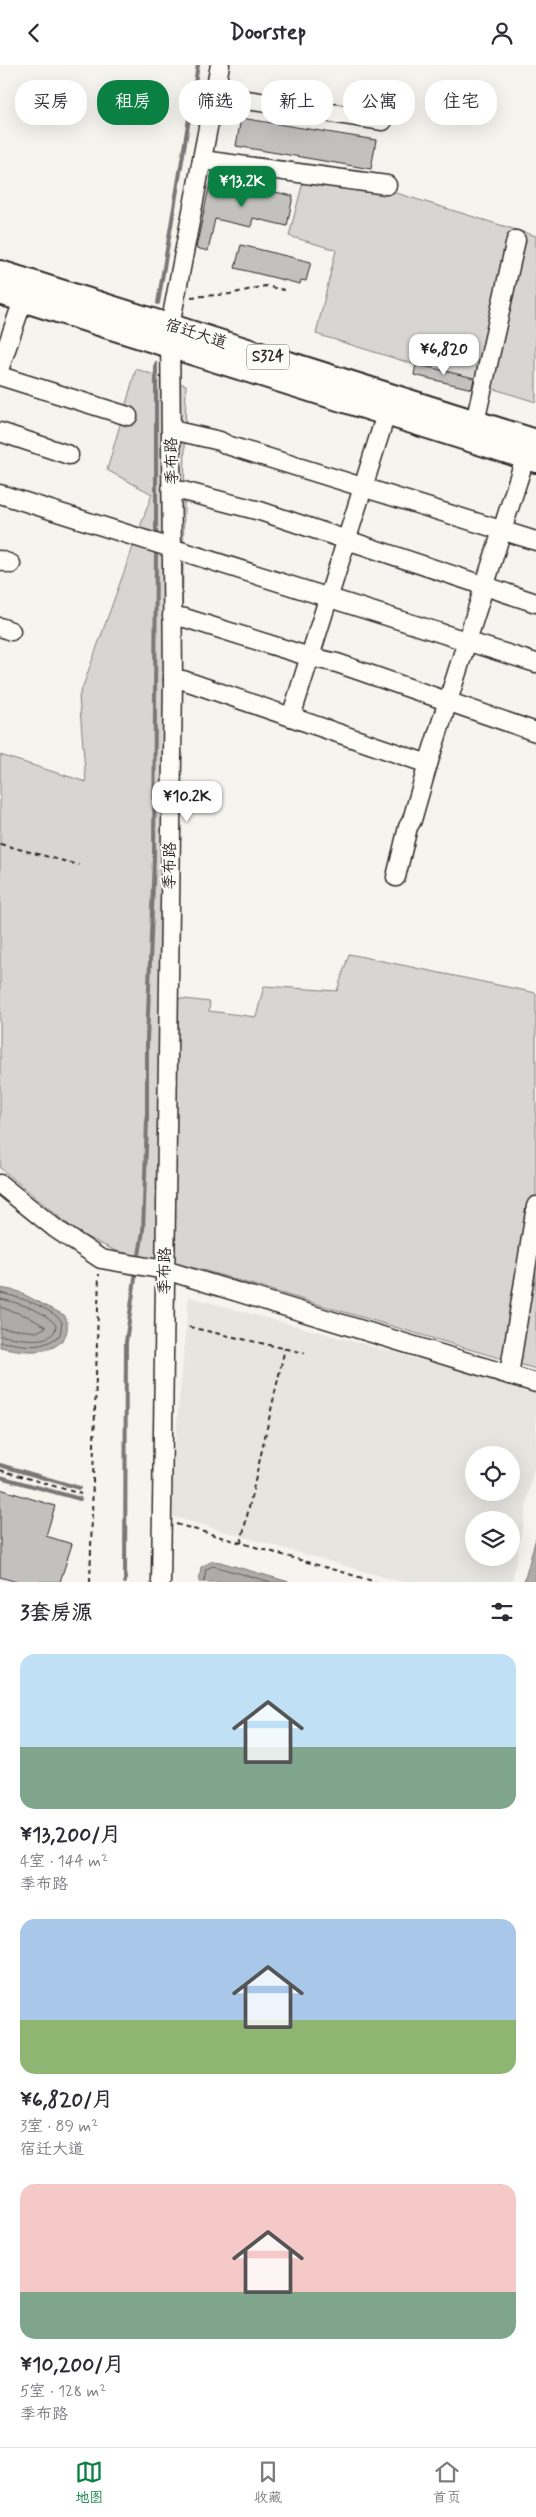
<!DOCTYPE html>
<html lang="zh">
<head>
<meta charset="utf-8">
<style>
  body { margin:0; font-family:Mynerve,"LXGW WenKai TC",sans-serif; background:#f7f7f7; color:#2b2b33; height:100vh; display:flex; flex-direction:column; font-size:19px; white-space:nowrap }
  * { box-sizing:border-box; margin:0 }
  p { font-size:16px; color:#7c7c81 }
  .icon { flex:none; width:28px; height:28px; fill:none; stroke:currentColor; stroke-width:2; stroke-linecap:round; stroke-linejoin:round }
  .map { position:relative; height:1517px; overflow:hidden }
  .sheet { display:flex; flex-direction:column; background:#fff; flex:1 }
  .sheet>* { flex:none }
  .top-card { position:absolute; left:15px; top:15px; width:506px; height:45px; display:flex; gap:10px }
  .controls { position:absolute; left:465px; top:1381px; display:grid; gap:10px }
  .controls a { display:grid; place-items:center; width:55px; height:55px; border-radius:50%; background:#fff; box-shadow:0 5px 20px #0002; font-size:25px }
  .price { position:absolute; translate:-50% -42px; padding:0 11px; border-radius:10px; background:#fff; color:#222; font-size:16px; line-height:32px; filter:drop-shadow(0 1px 2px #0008) }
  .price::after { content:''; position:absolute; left:50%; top:30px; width:15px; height:11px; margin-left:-8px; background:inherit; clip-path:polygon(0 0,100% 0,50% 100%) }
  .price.current { background:#0b8043; color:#fff }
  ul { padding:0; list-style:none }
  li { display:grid; align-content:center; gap:10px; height:265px; padding:0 20px }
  li span { display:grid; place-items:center; height:155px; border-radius:15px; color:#555 }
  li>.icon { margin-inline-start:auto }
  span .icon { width:90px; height:90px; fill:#fffc; stroke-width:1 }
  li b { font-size:21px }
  h2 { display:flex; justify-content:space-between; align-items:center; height:60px; padding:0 20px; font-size:21px }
  .chip { padding:0 18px; border-radius:20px; background:#fff; box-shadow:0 5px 20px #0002; font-size:18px; line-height:45px }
  .chip.current { background:#0b8043; color:#fff }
  header { display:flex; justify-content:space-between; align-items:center; height:65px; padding:0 20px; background:#fff; font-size:22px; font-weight:700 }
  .tabs { display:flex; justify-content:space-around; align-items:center; height:70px; border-top:1px solid #e1e1e2; background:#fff; font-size:14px; color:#7c7c81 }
  .tabs a { display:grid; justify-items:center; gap:2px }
  .tabs .current { color:#0b8043 }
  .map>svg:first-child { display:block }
  .built { fill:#e6e5e0; fill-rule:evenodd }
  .green { fill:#d7d6d2; stroke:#81807e }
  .water { fill:#adaca9; stroke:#797877 }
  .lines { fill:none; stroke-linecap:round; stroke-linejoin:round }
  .shore { stroke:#5f5f5d; stroke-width:1 }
  .stream { stroke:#797877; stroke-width:4 }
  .building { fill:#c2c1be; stroke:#2b2b2b }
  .minor-casing { stroke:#2b2b2b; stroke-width:21 }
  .major-casing { stroke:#2b2b2b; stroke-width:26 }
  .path { stroke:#2b2b2b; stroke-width:2; stroke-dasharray:5 4; stroke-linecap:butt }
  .minor { stroke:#fdfcf7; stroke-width:18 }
  .major { stroke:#fdfcf7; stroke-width:22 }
  .labels { text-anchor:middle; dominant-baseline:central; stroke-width:4; stroke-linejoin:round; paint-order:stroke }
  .shield { fill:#fdfcf7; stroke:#6a6a68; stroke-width:1 }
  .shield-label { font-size:15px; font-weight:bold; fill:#2b2b2b }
  .street-label { font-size:16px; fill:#2b2b2b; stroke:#fdfcf7 }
</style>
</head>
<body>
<header><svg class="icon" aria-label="back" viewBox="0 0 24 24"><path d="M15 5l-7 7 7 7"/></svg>Doorstep<svg class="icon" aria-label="person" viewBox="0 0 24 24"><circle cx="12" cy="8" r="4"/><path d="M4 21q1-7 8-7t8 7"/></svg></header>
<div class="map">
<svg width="536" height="1517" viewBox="0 0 536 1517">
  <rect width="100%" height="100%" fill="#f5f4ef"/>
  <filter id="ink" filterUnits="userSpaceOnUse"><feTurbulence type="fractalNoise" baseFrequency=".02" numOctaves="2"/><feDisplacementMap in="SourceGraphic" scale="10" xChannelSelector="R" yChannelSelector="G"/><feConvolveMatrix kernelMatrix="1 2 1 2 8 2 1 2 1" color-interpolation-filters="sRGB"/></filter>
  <g filter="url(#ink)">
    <path class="built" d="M189,1232L536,1326V1392L512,1517H401L168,1450ZM474,1390H511V1428H474ZM474,1455H511V1492H474Z"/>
    <g class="green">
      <path d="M304,113L354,115L536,171V337L316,269L336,185L289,171Z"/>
      <path d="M136,304L186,320L176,933L210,937L209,946L256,952L264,921L337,926L349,889L536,928V1304L203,1205L116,1186L80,1169L0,1103V690L86,717L79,632L152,429L107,405Z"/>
    </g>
    <g class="water">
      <path d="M0,1223L17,1226L64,1250C68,1255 68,1263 66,1269C56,1293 19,1286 0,1282Z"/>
      <path d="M536,1473V1517H524Z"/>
      <path d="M213,1496L220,1497L289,1517H199L201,1502Z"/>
    </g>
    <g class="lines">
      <g class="shore">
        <path d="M0,1228C16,1231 53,1243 62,1257L60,1270C39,1287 24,1279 0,1277"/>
        <path d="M0,1234C17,1237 45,1246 56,1260C55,1284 14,1271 0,1271"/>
        <path d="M0,1242L27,1251L46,1262L37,1267L0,1263"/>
        <path d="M204,1517L206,1504L213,1501L271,1517"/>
      </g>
      <g class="stream">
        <path d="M158,238L198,0"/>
        <path d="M156,472V299"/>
        <path d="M138,1196L143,1166L147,1056V975L154,793L156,484"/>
        <path d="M0,1400L79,1423"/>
        <path d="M0,1412L80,1434"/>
        <path d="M125,1517L126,1277L136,1206"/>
      </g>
    </g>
    <g class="building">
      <path d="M241,53L376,75L371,104L236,81Z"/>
      <path d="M210,118L227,121L234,118L293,131L287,161L253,153L251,162L215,154L208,186L196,183Z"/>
      <path d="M241,180L311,197L306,216L301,215L300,219L235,203Z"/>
      <path d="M416,299L474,313L472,324L414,310Z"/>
      <path d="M0,1424L55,1441L46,1471L72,1479L60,1517H17L0,1512Z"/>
    </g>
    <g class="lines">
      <g class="minor-casing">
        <g id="minor">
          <path d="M214,30L383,56"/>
          <path d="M202,95L387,120"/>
          <path d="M0,302L23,235"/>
          <path d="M0,311L128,351"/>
          <path d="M475,357L516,175"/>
          <path d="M172,365L220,376L227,380L536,476"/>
          <path d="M0,367L69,390"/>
          <path d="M173,426H183L260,446L536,538"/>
          <path d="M0,429L536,598"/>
          <path d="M0,495L11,499"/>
          <path d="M172,551L185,553L310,592L337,598L536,667"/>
          <path d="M0,562L11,566"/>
          <path d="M173,615H183L428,699"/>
          <path d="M291,652L386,349"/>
          <path d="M396,812L408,762L412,755L428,699L525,393"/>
          <path d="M0,1119L56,1164L101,1194L165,1205L536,1318"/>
          <path d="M509,1310L536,1141"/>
          <path d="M161,1517L173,615L170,261L220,0"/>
        </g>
      </g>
      <g class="major-casing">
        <g id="major">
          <path d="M0,207L536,376"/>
          <path d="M0,228L536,396"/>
        </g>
      </g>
      <g class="path">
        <path d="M191,232L230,229L265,221L284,225"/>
        <path d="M0,779L79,800"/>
        <path d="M189,1262L305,1288"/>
        <path d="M0,1405L81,1429"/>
        <path d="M176,1459L376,1517"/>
        <path d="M241,1478L285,1283"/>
        <path d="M90,1517L99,1209"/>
      </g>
      <use href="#minor" class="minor"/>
      <use href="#major" class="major"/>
    </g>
  </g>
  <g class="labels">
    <rect class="shield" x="247" y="279.5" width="42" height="25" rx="4"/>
    <g class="shield-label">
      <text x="268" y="292">S324</text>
    </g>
    <g class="street-label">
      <text transform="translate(196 269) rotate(18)">宿迁大道</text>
      <text transform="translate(172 396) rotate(-91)">季布路</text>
      <text transform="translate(170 801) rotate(-89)">季布路</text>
      <text transform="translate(165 1206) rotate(-89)">季布路</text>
    </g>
  </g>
</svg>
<div class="controls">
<a><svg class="icon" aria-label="locate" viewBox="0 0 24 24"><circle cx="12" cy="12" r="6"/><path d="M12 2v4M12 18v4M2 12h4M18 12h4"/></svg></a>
<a><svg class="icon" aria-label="layers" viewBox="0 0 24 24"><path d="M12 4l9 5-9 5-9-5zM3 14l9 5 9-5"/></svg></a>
</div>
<b class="price current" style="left:242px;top:143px">¥13.2K</b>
<b class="price" style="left:444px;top:311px">¥6,820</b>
<b class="price" style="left:187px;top:758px">¥10.2K</b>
<div class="top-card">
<a class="chip">买房</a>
<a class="chip current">租房</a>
<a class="chip">筛选</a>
<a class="chip">新上</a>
<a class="chip">公寓</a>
<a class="chip">住宅</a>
</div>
</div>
<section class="sheet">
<h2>3套房源<svg class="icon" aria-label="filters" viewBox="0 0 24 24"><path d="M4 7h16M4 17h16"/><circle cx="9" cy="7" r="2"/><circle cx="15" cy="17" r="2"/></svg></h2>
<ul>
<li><span style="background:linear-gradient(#bfe0f5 60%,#7fa58c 0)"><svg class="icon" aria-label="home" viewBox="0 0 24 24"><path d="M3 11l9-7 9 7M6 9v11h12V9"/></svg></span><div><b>¥13,200/月</b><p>4室 · 144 m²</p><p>季布路</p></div></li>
<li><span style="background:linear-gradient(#a9c7e8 65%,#8fb573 0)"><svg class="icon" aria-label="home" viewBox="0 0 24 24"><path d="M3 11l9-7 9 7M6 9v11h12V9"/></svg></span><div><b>¥6,820/月</b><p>3室 · 89 m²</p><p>宿迁大道</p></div></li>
<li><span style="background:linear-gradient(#f6c9c9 70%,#7fa58c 0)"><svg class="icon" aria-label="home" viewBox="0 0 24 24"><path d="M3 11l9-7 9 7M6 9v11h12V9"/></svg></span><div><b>¥10,200/月</b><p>5室 · 128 m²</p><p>季布路</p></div></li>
</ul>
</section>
<nav class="tabs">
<a class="current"><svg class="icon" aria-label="map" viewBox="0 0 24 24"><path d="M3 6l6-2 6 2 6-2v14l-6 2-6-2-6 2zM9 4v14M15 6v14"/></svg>地图</a>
<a><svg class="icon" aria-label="saved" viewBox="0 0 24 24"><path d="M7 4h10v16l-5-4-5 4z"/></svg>收藏</a>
<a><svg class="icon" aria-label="home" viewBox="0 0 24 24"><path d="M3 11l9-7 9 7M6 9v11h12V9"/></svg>首页</a>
</nav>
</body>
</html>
